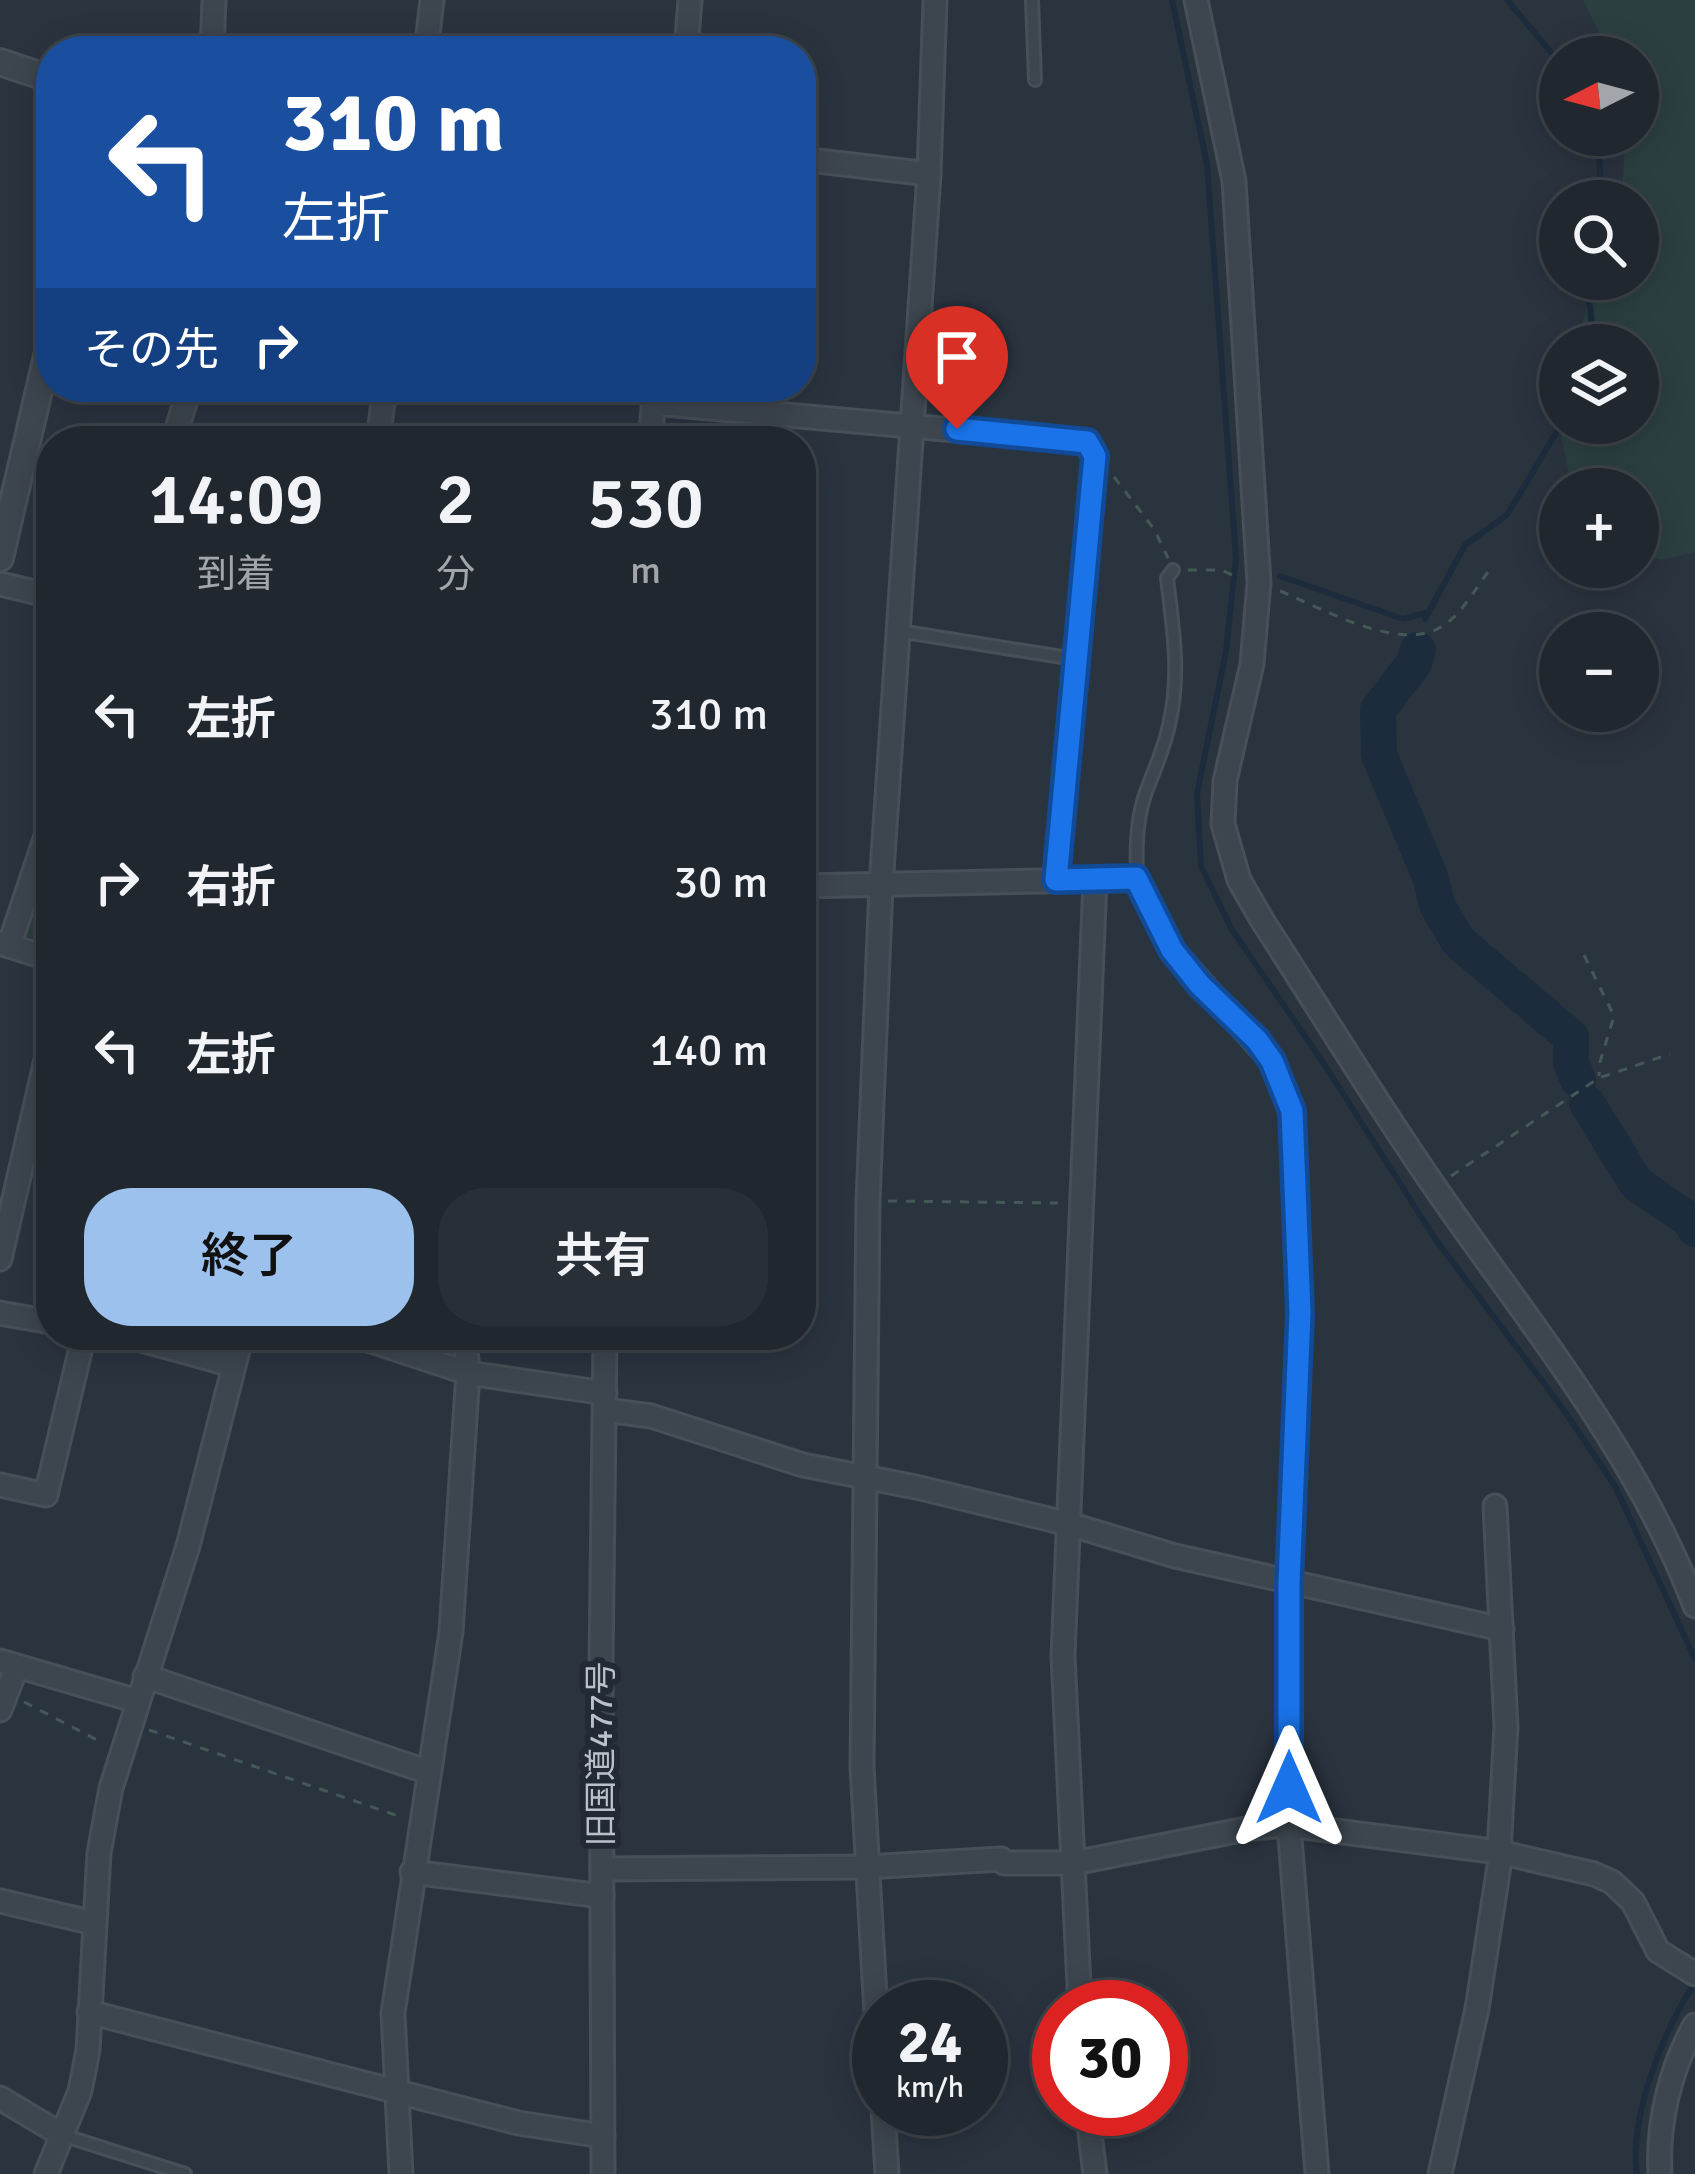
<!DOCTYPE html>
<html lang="ja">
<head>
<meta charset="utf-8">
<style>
  body { margin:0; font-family:Signika,"Noto Sans JP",sans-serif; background:#282f37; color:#f1f3f6; height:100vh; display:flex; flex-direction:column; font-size:45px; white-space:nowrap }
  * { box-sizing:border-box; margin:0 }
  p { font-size:39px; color:#a2a5aa }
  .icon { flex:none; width:66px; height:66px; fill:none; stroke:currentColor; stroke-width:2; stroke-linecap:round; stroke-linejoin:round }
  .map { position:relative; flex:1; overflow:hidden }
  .drawer { position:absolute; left:36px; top:426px; width:780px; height:924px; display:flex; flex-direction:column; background:#20272f; border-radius:48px; box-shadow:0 6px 30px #0003,0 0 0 3px #3d444b }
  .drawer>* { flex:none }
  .top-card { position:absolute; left:36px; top:36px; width:780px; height:366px; border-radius:48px; box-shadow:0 6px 30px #0003,0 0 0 3px #3d444b; background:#1a4fa0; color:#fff; overflow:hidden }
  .needle { width:78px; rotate:264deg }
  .controls { position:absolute; left:1539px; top:36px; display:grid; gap:24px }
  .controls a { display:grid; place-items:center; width:120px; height:120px; border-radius:50%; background:#20272f; box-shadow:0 6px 30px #0003,0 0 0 3px #3d444b; font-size:60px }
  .speed { position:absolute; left:852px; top:1980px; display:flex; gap:24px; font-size:60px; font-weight:700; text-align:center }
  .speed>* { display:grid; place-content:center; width:156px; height:156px; border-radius:50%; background:#20272f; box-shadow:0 6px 30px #0003,0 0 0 3px #3d444b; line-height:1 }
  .speed small { font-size:30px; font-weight:400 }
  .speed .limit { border:18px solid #d22; background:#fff; color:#111 }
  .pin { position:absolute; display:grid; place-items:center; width:102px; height:102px; color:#fff; margin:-123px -51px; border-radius:50% 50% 50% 0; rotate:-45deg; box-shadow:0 0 12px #0007 }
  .pin .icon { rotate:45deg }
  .me { position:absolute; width:132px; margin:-66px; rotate:0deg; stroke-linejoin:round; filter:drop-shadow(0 0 9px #0008) }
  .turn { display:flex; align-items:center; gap:42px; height:252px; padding:0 48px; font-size:54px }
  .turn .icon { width:156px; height:156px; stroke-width:2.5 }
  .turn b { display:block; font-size:84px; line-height:102px }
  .then { display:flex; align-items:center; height:114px; padding:0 48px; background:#0003; gap:24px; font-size:45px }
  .eta { display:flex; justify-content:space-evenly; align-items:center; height:204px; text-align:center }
  .eta b { font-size:72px; font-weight:600; line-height:84px }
  .cta { display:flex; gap:24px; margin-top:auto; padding:24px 48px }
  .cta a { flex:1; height:138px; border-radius:48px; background:#9cc1ec; color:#111; font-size:48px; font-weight:600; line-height:138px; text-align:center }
  .cta a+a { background:#282f37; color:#f1f3f6 }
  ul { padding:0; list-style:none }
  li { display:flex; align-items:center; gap:36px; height:168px; padding:0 48px }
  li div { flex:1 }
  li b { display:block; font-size:45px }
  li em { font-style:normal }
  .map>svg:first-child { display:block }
  .green { fill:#2c3f40 }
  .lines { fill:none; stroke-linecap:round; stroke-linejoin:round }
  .stream { stroke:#1d2c3c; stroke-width:6 }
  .river { stroke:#1d2c3c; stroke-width:36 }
  .service-casing { stroke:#474f58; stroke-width:16 }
  .minor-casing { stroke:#474f58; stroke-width:27 }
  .tertiary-casing { stroke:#474f58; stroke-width:30 }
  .path { stroke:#455858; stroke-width:3; stroke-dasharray:9 9; stroke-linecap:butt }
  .service { stroke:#3d464f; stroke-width:10 }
  .minor { stroke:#3d464f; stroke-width:21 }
  .tertiary { stroke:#3d464f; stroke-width:24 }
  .route-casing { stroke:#114b97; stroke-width:30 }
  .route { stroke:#1a73e8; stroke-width:21 }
  .labels { text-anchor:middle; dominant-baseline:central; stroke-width:12; stroke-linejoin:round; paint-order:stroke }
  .street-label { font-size:33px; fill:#bac1ca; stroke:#222b35 }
</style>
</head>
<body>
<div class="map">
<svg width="1695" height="2174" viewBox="0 0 1695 2174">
  <rect width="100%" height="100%" fill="#2a343f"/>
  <g class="green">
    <path d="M1583 0H1695V552L1661 560 1638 554V489H1572L1560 431V398V423H1638V345H1575L1596 279H1638V201H1622L1625 135H1638V57H1612Z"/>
    <path d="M51 848V943L23 935Z"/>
  </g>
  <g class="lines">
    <g class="stream">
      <path d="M1172 0 1207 164 1236 558 1226 651 1197 794 1201 866 1231 928 1326 1067 1436 1240 1561 1406 1615 1486 1695 1659"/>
      <path d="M1507 0 1560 63"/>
      <path d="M1597 135 1601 183 1598 201"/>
      <path d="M1587 279 1594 345"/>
      <path d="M1280 576 1403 619 1425 613"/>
      <path d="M1425 619 1465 545 1507 515 1562 423"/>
      <path d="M1637 2174C1629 2118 1663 2030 1695 1983"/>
    </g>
    <g class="river">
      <path d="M1418 650 1414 663 1378 710 1379 755 1431 879 1437 905 1458 941 1571 1037V1063L1578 1080"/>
      <path d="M1587 1103 1636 1183 1691 1221 1695 1229"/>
    </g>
    <g class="service-casing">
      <g id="service">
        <path d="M1032 0 1035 80"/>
        <path d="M899 631 1074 659"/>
        <path d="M1137 878C1136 850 1136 822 1145 795 1153 772 1164 750 1169 725 1181 674 1173 629 1167 578L1173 570"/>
        <path d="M62 2135 185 2174"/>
      </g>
    </g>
    <g class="minor-casing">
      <g id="minor">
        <path d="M1196 0 1234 181 1259 583 1252 664 1225 781 1223 824 1239 880 1262 920C1323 1014 1381 1111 1446 1203 1537 1333 1638 1456 1695 1606"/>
        <path d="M212 51 214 0"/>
        <path d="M426 51 432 0"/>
        <path d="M686 51 690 0"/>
        <path d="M801 159 929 174"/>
        <path d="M653 403 1087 442 1095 456 1056 880"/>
        <path d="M173 441 190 387"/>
        <path d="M378 441 385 387"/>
        <path d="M650 441 655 387"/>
        <path d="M0 584 51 596"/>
        <path d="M1095 880 1137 878 1172 950 1272 1061 1292 1111 1300 1313 1289 1583V1825L1317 2174"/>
        <path d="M801 886 1095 880 1063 1656 1080 2007"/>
        <path d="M0 943 51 959"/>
        <path d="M9 946 51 821"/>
        <path d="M0 1259 51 1038"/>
        <path d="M0 1313 51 1322"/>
        <path d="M123 1335 232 1365"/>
        <path d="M353 1335 468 1373 605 1393"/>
        <path d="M605 1410 651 1416 803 1465 916 1487 1069 1524 1175 1556 1502 1629"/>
        <path d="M0 1485 46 1495 84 1335"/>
        <path d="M1495 1506 1506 1727 1499 1852"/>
        <path d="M0 1661 137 1701"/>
        <path d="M145 1676 428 1772"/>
        <path d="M0 1710 17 1666"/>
        <path d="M602 1869 866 1867 1001 1859 1004 1863H1074L1251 1828 1289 1825 1499 1852 1594 1874 1612 1882 1633 1902 1658 1951 1695 1974"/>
        <path d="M412 1872 602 1896"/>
        <path d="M0 1901 94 1923"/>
        <path d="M89 2012 518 2123 603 2136"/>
        <path d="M879 2067 862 1767 868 1201 881 886 929 174 935 0"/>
        <path d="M0 2098 62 2135"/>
        <path d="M883 2109 887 2174"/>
        <path d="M1087 2109 1095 2174"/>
        <path d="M46 2174 80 2091 88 2050 99 1853 111 1788 188 1546 242 1335"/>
        <path d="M401 2174 393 2013 451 1632 468 1373 465 1335"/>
        <path d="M603 2174 601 1667 605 1335"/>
        <path d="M1440 2174 1477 2009 1501 1853"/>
        <path d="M1660 2174C1657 2124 1670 2069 1695 2025"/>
      </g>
    </g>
    <g class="tertiary-casing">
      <g id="tertiary">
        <path d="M0 62 51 79"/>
        <path d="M0 558 51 339"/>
      </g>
    </g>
    <g class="path">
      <path d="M1114 477 1154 529 1168 558"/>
      <path d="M1188 570H1221L1237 577"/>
      <path d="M1280 591C1322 608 1405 657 1447 623 1464 610 1476 588 1488 572"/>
      <path d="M1584 955 1614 1016 1600 1062 1599 1076"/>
      <path d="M1451 1176 1599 1078 1670 1054"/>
      <path d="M888 1201 1058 1203"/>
      <path d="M24 1702 101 1742"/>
      <path d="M149 1730 401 1817"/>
    </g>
    <use href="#service" class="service"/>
    <use href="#minor" class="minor"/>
    <use href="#tertiary" class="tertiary"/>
  </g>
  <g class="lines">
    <g class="route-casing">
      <path id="route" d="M957 429 1087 442 1095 456 1056 880 1136 878 1172 950 1200 985 1257 1040 1272 1061 1292 1111 1300 1313 1289 1583V1788"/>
    </g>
    <use href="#route" class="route"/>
  </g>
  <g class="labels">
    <g class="street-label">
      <text transform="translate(601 1754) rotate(-90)">旧国道477号</text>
    </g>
  </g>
</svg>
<div class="controls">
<a><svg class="needle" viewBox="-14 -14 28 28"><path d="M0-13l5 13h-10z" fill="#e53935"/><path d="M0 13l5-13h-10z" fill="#a2a5aa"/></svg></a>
<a><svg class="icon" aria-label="search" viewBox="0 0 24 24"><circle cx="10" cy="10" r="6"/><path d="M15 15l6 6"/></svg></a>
<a><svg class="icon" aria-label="layers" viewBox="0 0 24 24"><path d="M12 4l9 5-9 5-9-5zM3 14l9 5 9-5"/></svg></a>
<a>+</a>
<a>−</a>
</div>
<div class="speed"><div>24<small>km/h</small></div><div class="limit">30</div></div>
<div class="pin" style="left:957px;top:429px;background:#d93025"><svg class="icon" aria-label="arrive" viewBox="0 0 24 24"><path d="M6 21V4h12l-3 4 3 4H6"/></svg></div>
<svg class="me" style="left:1289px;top:1788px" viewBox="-20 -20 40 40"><path d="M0-17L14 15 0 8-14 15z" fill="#1a73e8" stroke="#fff" stroke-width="4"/></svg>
<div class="top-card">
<div class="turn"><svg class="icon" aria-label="left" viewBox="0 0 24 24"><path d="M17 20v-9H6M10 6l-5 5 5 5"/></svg><div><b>310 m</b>左折</div></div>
<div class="then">その先<svg class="icon" aria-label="right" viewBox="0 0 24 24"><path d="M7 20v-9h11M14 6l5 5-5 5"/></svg></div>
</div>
<section class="drawer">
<div class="eta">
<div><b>14:09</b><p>到着</p></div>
<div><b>2</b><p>分</p></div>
<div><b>530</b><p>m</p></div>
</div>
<ul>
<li><svg class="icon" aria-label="left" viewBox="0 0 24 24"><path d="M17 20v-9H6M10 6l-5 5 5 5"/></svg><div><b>左折</b></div><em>310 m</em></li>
<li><svg class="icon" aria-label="right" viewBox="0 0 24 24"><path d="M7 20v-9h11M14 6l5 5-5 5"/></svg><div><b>右折</b></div><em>30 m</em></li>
<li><svg class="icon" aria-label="left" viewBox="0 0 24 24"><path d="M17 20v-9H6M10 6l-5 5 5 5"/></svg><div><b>左折</b></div><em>140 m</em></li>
</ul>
<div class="cta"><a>終了</a><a>共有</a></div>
</section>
</div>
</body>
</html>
